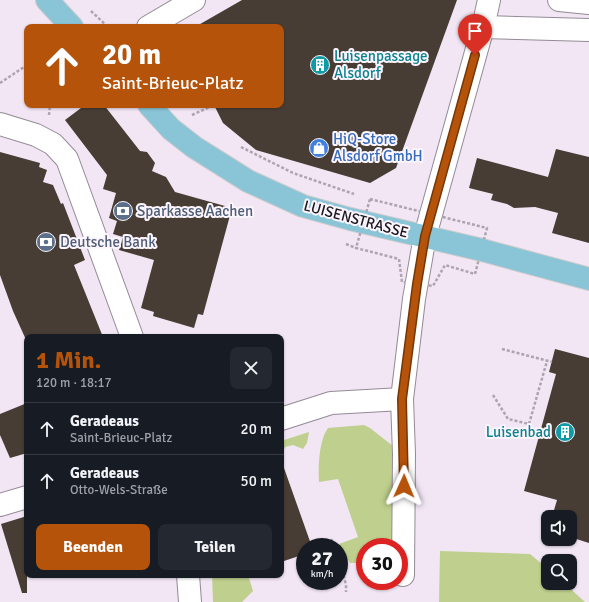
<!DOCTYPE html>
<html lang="de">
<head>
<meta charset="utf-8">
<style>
  body { margin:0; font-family:Signika,sans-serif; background:#242831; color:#f1f3f6; height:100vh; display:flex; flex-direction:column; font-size:15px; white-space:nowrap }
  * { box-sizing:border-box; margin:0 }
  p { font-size:13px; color:#9ea1a6 }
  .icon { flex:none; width:22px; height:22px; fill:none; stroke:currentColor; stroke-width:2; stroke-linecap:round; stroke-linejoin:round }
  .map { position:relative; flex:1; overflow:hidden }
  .details { position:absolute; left:24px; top:334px; width:260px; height:244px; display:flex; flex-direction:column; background:#171b24; border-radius:8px; box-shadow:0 1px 3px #0004 }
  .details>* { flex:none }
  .top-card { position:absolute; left:24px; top:24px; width:260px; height:84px; border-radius:8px; box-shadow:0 1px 3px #0004; background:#b45309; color:#fff; overflow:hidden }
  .tools { position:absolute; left:541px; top:510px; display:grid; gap:8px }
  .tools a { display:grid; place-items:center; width:36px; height:36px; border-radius:8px; background:#171b24; box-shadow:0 1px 3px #0004; font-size:20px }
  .speed { position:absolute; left:296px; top:538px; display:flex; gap:8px; font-size:20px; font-weight:700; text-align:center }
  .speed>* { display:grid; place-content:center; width:52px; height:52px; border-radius:50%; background:#171b24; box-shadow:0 1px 3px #0004; line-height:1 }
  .speed small { font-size:10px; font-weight:400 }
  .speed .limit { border:6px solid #d22; background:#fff; color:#111 }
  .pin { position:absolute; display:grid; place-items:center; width:34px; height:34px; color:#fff; margin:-41px -17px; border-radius:50% 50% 50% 0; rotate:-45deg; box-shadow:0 0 4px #0007 }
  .pin .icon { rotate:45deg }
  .me { position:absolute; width:44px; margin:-22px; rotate:1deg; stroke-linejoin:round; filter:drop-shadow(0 0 3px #0008) }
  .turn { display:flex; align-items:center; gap:14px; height:84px; padding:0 12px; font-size:18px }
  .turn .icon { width:52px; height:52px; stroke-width:2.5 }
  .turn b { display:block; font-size:28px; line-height:34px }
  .round { display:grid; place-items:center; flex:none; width:42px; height:42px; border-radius:8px; background:#242831 }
  .head { display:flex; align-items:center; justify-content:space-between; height:68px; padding:0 12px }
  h1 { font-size:24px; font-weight:700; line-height:30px; color:#b45309 }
  .action { display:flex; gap:8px; margin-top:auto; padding:8px 12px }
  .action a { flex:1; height:46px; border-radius:8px; background:#b45309; color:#fff; font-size:16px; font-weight:700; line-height:46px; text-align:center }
  .action a+a { background:#242831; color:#f1f3f6 }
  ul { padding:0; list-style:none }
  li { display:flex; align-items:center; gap:12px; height:52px; padding:0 12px; border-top:1px solid #363941 }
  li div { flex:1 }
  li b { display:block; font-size:15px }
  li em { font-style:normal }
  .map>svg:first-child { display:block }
  .green { fill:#bfcf8d }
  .building { fill:#483d34 }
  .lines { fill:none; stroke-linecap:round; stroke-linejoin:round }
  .minor-casing { stroke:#948a96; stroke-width:24 }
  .major-casing { stroke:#cdcccd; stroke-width:24 }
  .path { stroke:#aea4af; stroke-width:2.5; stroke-dasharray:3 2; stroke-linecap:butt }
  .minor { stroke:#fff; stroke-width:22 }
  .major { stroke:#89c4d7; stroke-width:22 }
  .route-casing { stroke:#753606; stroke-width:10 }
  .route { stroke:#b45309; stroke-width:7 }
  .labels { text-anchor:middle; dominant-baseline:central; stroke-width:4; stroke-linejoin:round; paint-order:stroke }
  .culture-label { font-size:15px; fill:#0d838f; stroke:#fcf5fd; text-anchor:start }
  .shop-label { font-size:15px; fill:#366cbe; stroke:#fcf5fd; text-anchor:start }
  .service-label { font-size:15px; fill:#4e5e75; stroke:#fcf5fd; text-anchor:start }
  .street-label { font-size:15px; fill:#1a161b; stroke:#fcf5fd }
</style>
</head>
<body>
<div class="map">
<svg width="589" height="602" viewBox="0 0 589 602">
  <rect width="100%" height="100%" fill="#f2e6f4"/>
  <g class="green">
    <path d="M364 425 370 428 398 450 396 547H365V563H350L339 544 358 537 338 479 319 482C318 467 319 440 328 428Z"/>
    <path d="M309 432 307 443 303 449 293 445 285 447 281 456V441Z"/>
    <path d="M440 551 530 554 548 569V583H564L585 602H439Z"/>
    <path d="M212 575H248L253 591 242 602H213Z"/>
  </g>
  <g class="building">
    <path d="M242 0H457L396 168 370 183 256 150 223 123 214 105H281V27H195Z"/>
    <path d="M85 105H104L140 151 147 152 155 163 152 171 166 177 175 192 232 208 203 315 198 314 194 328 153 316 154 312 141 308 154 260 119 250 123 237 113 234 117 221 109 218 116 193 103 189 107 175 65 120Z"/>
    <path d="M556 149 589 157V243L552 233 558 213 535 207 514 208 507 204 491 200 493 194 469 188 477 158 548 177Z"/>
    <path d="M0 152 40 163 39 167 47 170 43 182 53 185 61 204 63 203 85 260 74 265 103 337H27V342L13 311 0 275Z"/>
    <path d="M555 349 589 358V543L570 537V517H552L557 500 524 491 556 374 549 372Z"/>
    <path d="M27 403V453L10 458 0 435V414Z"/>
    <path d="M284 468 312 547H305V554L281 562V469Z"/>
    <path d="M27 516V593H22L1 524Z"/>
  </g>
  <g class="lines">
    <g class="minor-casing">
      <g id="minor">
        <path d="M559 0 589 3"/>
        <path d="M148 27 194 0"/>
        <path d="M483 27 589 30"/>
        <path d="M0 124 36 135 53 144 67 159 132 337"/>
        <path d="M281 419 331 403 402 399"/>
        <path d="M0 505 27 497"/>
        <path d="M188 575 190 602"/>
        <path d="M403 575 404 454 402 399 414 299 425 236 483 27 489 0"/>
      </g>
    </g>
    <g class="major-casing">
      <g id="major">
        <path d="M47 0 72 27"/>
        <path d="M149 105 171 129 194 147 248 181 303 206 350 219 482 250 589 279"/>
      </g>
    </g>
    <g class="path">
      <path d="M91 11 108 27"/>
      <path d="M0 83 27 65"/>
      <path d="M49 115 50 105"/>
      <path d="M192 115 214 105"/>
      <path d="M241 147 293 173 354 194"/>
      <path d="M370 199 487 228 475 274 445 265 433 286 402 282 399 259 356 248Z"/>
      <path d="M346 244 356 248"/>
      <path d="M502 349 552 362"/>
      <path d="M493 395 508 419 529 424 547 361"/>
      <path d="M331 539 335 547"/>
      <path d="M339 556 346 585V592"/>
    </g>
    <use href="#minor" class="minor"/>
    <use href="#major" class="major"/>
  </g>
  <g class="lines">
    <g class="route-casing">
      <path id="route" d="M404 486 402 399 417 284 425 236 475 55"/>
    </g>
    <use href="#route" class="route"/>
  </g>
  <defs>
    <g id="building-disc" transform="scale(1)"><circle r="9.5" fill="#0f9aa8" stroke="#fcf5fd"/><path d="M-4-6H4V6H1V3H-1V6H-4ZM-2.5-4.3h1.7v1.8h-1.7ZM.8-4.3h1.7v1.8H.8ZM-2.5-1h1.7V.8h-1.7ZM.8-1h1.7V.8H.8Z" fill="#fff"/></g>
    <g id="shop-disc" transform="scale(1)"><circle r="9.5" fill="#3f7fe0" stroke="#fcf5fd"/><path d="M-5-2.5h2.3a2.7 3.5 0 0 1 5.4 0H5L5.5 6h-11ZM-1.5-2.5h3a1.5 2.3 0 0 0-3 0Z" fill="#fff"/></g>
    <g id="bank-disc" transform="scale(1)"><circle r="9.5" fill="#5c6f8a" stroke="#fcf5fd"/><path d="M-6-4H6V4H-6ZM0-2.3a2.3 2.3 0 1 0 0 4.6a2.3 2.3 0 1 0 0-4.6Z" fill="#fff"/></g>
  </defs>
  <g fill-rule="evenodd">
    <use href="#building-disc" x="320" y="65"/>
    <use href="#shop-disc" x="319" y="148"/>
    <use href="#bank-disc" x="123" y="211"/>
    <use href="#bank-disc" x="46" y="242"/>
    <use href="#building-disc" x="565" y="432"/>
  </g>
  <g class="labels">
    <g class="culture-label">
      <text x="334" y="56">Luisenpassage<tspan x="334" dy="17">Alsdorf</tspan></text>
      <text x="551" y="432" text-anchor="end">Luisenbad</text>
    </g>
    <g class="shop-label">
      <text x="333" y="139">HiQ-Store<tspan x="333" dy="17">Alsdorf GmbH</tspan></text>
    </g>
    <g class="service-label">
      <text x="137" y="211">Sparkasse Aachen</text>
      <text x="60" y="242">Deutsche Bank</text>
    </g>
    <g class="street-label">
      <text transform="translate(356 219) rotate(15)">LUISENSTRASSE</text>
    </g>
  </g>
</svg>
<div class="tools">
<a><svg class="icon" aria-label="sound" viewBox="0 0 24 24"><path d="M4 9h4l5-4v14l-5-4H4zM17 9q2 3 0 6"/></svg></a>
<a><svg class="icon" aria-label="search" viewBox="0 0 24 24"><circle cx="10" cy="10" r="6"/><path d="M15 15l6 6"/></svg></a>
</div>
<div class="speed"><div>27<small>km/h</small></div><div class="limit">30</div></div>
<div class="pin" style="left:475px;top:55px;background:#d93025"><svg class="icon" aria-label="arrive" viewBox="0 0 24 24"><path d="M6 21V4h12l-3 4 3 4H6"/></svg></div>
<svg class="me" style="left:404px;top:486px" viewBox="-20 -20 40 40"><path d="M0-17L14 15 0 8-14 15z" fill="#b45309" stroke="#fff" stroke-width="4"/></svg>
<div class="top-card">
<div class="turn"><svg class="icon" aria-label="ahead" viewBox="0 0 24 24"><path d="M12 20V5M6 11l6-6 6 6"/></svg><div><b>20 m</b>Saint-Brieuc-Platz</div></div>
</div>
<section class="details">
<div class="head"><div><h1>1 Min.</h1><p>120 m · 18:17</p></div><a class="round"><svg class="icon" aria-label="close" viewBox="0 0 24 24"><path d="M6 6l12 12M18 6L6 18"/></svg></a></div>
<ul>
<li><svg class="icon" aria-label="ahead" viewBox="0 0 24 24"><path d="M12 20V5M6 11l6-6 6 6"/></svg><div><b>Geradeaus</b><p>Saint-Brieuc-Platz</p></div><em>20 m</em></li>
<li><svg class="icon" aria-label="ahead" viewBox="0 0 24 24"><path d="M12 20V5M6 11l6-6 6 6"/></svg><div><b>Geradeaus</b><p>Otto-Wels-Straße</p></div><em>50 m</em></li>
</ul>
<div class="action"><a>Beenden</a><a>Teilen</a></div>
</section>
</div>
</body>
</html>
